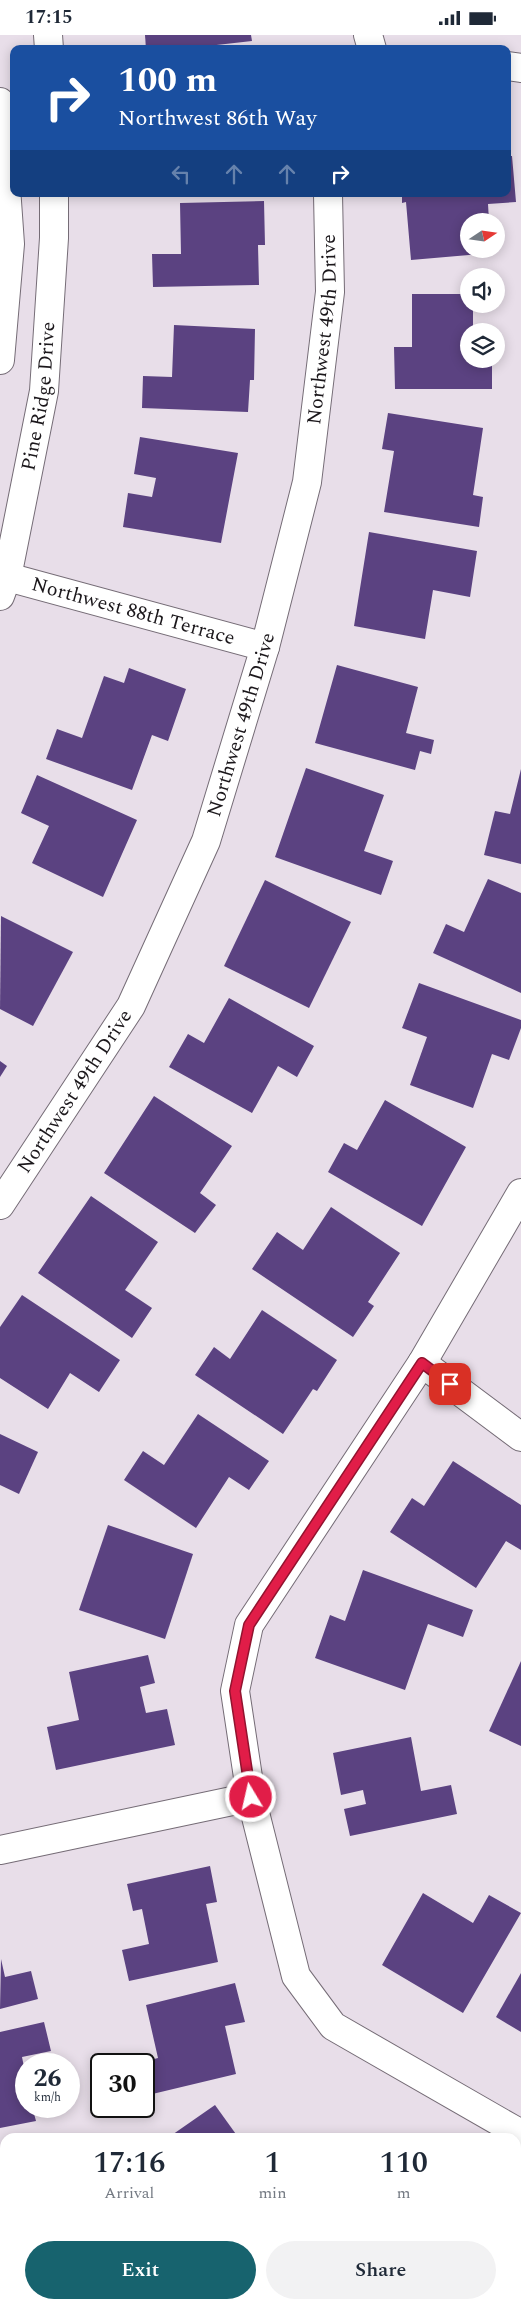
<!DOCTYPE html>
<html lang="en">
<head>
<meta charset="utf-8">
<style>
  body { margin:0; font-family:Spectral,serif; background:#f2f2f3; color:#1f2937; height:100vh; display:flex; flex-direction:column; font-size:19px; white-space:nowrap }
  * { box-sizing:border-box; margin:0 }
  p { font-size:16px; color:#747a83 }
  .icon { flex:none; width:28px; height:28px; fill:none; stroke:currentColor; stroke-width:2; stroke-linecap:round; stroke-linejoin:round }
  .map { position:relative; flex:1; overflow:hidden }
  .drawer { position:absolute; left:0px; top:2098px; width:521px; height:176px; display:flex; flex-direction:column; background:#fff; border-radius:15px 15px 0 0; box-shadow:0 2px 12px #0003 }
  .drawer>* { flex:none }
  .top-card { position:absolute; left:10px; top:10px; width:501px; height:152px; border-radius:10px; box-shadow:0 2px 12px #0003; background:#1a4fa0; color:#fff; overflow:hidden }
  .needle { width:32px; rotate:77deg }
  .controls { position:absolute; left:460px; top:178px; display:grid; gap:10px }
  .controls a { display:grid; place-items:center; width:45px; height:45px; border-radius:50%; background:#fff; box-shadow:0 2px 12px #0003; font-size:25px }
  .speed { position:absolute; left:15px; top:2018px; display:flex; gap:10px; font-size:25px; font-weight:700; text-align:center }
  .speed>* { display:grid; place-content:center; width:65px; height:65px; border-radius:50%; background:#fff; box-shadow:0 2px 12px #0003; line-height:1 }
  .speed small { font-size:12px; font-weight:400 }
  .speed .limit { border:2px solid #111; border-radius:8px; background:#fff; color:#111 }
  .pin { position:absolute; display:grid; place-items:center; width:42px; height:42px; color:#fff; margin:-21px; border-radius:10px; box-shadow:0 2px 8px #0006 }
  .me { position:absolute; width:55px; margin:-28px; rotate:351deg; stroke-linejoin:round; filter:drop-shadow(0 0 4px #0008) }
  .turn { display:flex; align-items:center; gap:18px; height:105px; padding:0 25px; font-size:22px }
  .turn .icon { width:65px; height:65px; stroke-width:2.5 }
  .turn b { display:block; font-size:35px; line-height:42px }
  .lanes { display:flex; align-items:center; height:48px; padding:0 25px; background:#0003; justify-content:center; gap:25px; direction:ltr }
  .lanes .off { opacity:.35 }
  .eta { display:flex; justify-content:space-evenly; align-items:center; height:85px; text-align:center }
  .eta b { font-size:30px; font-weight:600; line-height:35px }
  .primary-button { display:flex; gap:10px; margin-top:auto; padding:10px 25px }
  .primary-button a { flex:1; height:58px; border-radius:30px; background:#17636e; color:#fff; font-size:20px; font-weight:600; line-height:58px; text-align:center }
  .primary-button a+a { background:#f2f2f3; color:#1f2937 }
  .status { display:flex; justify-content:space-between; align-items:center; height:35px; padding:0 25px; background:#fff; direction:ltr }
  .status svg { height:14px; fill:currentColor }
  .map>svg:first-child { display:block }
  .building { fill:#5b4281 }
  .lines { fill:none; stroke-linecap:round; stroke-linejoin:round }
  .street-casing { stroke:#756c76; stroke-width:30 }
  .secondary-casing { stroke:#756c76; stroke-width:30 }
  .street { stroke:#fff; stroke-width:28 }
  .secondary { stroke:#fff; stroke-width:28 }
  .route-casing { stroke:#92132f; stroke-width:12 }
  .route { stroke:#e11d48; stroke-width:9 }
  .labels { text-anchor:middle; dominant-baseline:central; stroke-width:5; stroke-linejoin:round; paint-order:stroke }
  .street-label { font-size:20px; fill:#1b171b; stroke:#fff }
</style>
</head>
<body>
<div class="status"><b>17:15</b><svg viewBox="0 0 49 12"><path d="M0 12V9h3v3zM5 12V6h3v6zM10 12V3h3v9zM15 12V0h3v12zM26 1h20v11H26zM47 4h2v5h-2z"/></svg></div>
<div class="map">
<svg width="521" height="2273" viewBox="0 0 521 2273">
  <rect width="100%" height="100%" fill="#e8dee9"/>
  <g class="building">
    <path d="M145 0H251L252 6 181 14H146Z"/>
    <path d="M508 121H512L516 167 488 169 489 186H469V214H491L492 218 411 225 406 167 402 168V159H508Z"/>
    <path d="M264 166 265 210H258L259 250 153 252 152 219H181L180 168Z"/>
    <path d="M412 259H469V269H473V296H469V324H492V354H395L394 312H412Z"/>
    <path d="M174 290 255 294 254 345H250L248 377 142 373 143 341 172 342Z"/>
    <path d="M388 378 483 393 473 460 483 462 479 492 384 477 394 416 382 414Z"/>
    <path d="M140 402 238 418 221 508 123 492 128 458 152 462 156 443 134 439Z"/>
    <path d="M369 497 477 516 470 562 433 555 425 604 354 591Z"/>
    <path d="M337 630 418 652 406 698 434 705 431 719 420 716 415 735 315 708Z"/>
    <path d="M129 633 186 654 168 706 152 700 132 755 46 724 57 694 82 703 104 641 124 648Z"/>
    <path d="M306 733 384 760 364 816 393 826 381 860 275 822Z"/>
    <path d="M521 734V829L484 820 495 776 510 779Z"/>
    <path d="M37 740 137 785 103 862 32 828 49 791 21 778Z"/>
    <path d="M488 844 521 858V958L433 918 446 889 464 897Z"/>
    <path d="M265 845 351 887 309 973 224 931Z"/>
    <path d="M1 881 73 917 33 991 0 974Z"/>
    <path d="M419 948 521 985V993L509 1025 492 1019 473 1073 410 1050 427 1002 402 993Z"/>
    <path d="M229 963 314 1011 297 1042 278 1031 252 1078 169 1032 188 999 204 1008Z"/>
    <path d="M0 1026 7 1031 0 1042Z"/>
    <path d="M154 1061 232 1111 200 1158 216 1170 195 1198 104 1138Z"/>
    <path d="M385 1065 466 1112 422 1191 328 1137 344 1108 357 1115Z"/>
    <path d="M91 1161 158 1207 125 1255 152 1273 132 1303 38 1238Z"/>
    <path d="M331 1172 400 1218 368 1267 374 1271 353 1302 252 1234 277 1197 303 1215Z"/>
    <path d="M22 1260 120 1325 99 1357 70 1338 48 1374 0 1343V1292Z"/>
    <path d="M262 1275 337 1325 317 1356 313 1354 283 1399 195 1340 214 1312 230 1324Z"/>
    <path d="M198 1379 269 1426 249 1455 229 1442 196 1493 124 1445 143 1416 164 1430Z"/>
    <path d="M0 1399 38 1417 19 1459 0 1450Z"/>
    <path d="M453 1426 521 1470V1515L506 1506 476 1553 390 1497 412 1463 424 1471Z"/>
    <path d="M108 1490 193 1519 165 1604 79 1575Z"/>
    <path d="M363 1535 473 1575 463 1602 428 1589 405 1655 315 1623 330 1580 345 1586Z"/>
    <path d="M148 1620 155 1648 140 1652 146 1678 167 1674 175 1710 56 1735 47 1692 79 1685 69 1637Z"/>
    <path d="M521 1626V1711L489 1696Z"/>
    <path d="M411 1702 421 1756 451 1750 457 1779 350 1801 344 1774 366 1769 363 1755 341 1760 333 1718Z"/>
    <path d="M210 1831 217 1867 206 1869 218 1927 129 1946 122 1915 149 1909 142 1874 133 1876 127 1849Z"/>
    <path d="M423 1858 473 1888 489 1860 521 1878 463 1978 382 1930Z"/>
    <path d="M1 1924 5 1942 31 1936 38 1964 0 1974Z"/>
    <path d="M521 1938V1997L496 1982Z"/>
    <path d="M235 1948 245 1987 225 1991 236 2039 144 2061V2029L139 2028 158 2023 146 1970Z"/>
    <path d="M44 1987 51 2016 22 2022 26 2042V2071H32L36 2086 0 2093V1997Z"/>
    <path d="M215 2070 238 2102H169Z"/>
    <path d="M5 2120V2206L0 2207V2121Z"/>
    <path d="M5 2234V2269H79L80 2273H0V2236Z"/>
    <path d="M102 2269 103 2273H83L98 2269Z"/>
    <path d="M281 2269H316L313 2273H278Z"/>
    <rect x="435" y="2269" width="36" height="4"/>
  </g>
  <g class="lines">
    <g class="street-casing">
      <g id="street">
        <path d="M368 0 372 14"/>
        <path d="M508 31 521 33"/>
        <path id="s1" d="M0 540 265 612"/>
        <path d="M521 1158 422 1328 249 1590 235 1656 251 1762 296 1941 333 1991 521 2099"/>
        <path id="s2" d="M0 1170 131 971 206 806 265 612 307 447 330 257 328 159"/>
        <path d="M422 1328 521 1402"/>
        <path d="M0 1815 251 1762"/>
      </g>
    </g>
    <g class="secondary-casing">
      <g id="secondary">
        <path d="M48 0 49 14"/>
        <path d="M0 67 10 209 0 325"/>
        <path id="s3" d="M0 561 7 542 44 356 54 203V159"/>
      </g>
    </g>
    <use href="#street" class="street"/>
    <use href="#secondary" class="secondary"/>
  </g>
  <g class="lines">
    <g class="route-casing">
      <path id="route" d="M251 1762 235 1656 249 1590 422 1328 450 1349"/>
    </g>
    <use href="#route" class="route"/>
  </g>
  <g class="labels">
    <g class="street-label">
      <text stroke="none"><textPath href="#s2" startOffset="946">Northwest 49th Drive</textPath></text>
      <text stroke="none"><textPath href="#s3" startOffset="204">Pine Ridge Drive</textPath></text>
      <text stroke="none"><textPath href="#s1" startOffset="138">Northwest 88th Terrace</textPath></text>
      <text stroke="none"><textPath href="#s2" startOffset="541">Northwest 49th Drive</textPath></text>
      <text stroke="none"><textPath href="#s2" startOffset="136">Northwest 49th Drive</textPath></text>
    </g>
  </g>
</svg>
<div class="controls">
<a><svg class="needle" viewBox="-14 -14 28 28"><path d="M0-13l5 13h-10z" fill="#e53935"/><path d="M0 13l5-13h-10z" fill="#747a83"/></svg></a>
<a><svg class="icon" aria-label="sound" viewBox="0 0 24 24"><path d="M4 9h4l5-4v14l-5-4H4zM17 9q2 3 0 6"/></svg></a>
<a><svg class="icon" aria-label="layers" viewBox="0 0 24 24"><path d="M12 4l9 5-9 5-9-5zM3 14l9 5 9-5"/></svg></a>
</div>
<div class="speed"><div>26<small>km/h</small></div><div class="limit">30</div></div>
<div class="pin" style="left:450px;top:1349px;background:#d93025"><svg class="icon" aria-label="arrive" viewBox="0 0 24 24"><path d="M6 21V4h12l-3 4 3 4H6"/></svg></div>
<svg class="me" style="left:251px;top:1762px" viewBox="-20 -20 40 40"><circle r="17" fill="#e11d48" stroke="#fff" stroke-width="3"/><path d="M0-11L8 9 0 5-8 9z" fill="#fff"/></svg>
<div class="top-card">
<div class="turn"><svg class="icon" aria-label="right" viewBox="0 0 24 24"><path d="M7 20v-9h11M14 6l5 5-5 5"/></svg><div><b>100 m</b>Northwest 86th Way</div></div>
<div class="lanes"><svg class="icon off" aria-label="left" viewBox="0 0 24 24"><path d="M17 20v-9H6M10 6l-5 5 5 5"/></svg><svg class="icon off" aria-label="ahead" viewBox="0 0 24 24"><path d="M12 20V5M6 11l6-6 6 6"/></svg><svg class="icon off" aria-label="ahead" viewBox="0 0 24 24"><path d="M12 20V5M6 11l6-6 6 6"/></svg><svg class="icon" aria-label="right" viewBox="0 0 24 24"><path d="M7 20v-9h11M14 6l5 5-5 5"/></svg></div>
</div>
<section class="drawer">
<div class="eta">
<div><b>17:16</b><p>Arrival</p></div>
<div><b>1</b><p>min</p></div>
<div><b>110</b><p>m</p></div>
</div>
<div class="primary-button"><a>Exit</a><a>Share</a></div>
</section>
</div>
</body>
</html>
